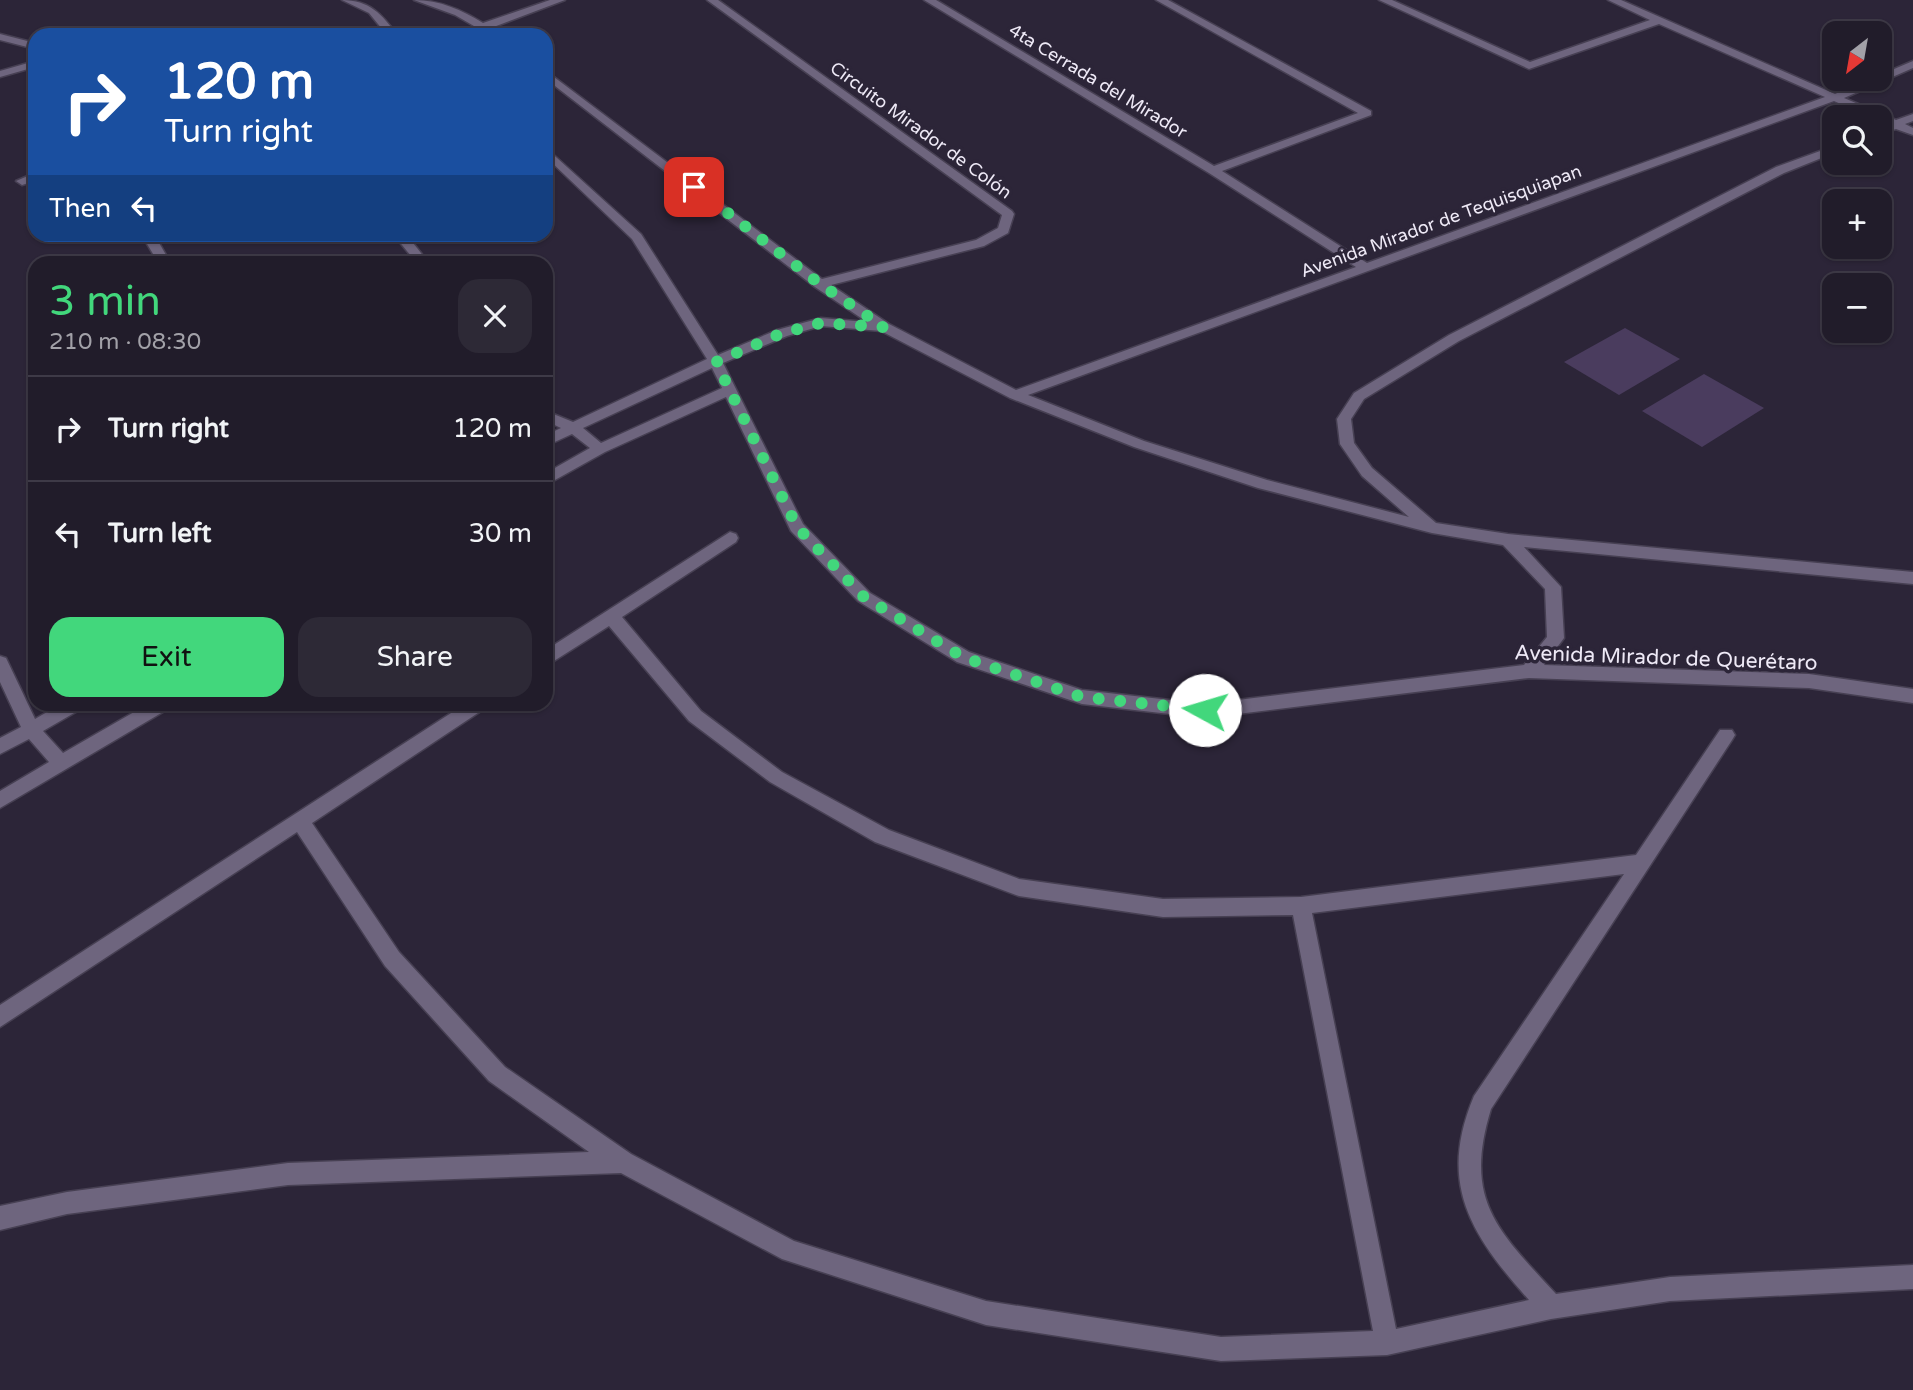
<!DOCTYPE html>
<html lang="en">
<head>
<meta charset="utf-8">
<style>
  body { margin:0; font-family:"Varela Round",sans-serif; background:#2d2936; color:#f1f3f6; height:100vh; display:flex; flex-direction:column; font-size:26px; white-space:nowrap }
  * { box-sizing:border-box; margin:0 }
  p { font-size:23px; color:#a2a1a8 }
  .icon { flex:none; width:38px; height:38px; fill:none; stroke:currentColor; stroke-width:2; stroke-linecap:round; stroke-linejoin:round }
  .map { position:relative; flex:1; overflow:hidden }
  .sheet { position:absolute; left:28px; top:256px; width:525px; height:455px; display:flex; flex-direction:column; background:#211c2a; border-radius:21px; box-shadow:0 2px 5px #0004,0 0 0 2px #3e3a47 }
  .sheet>* { flex:none }
  .top-card { position:absolute; left:28px; top:28px; width:525px; height:214px; border-radius:21px; box-shadow:0 2px 5px #0004,0 0 0 2px #3e3a47; background:#1a4fa0; color:#fff; overflow:hidden }
  .needle { width:46px; rotate:211deg }
  .buttons { position:absolute; left:1822px; top:21px; display:grid; gap:14px }
  .buttons a { display:grid; place-items:center; width:70px; height:70px; border-radius:14px; background:#211c2a; box-shadow:0 2px 5px #0004,0 0 0 2px #3e3a47; font-size:35px }
  .pin { position:absolute; display:grid; place-items:center; width:60px; height:60px; color:#fff; margin:-30px; border-radius:14px; box-shadow:0 4px 10px #0006 }
  .me { position:absolute; width:77px; margin:-38px; rotate:276deg; stroke-linejoin:round; filter:drop-shadow(0 0 5px #0008) }
  .turn { display:flex; align-items:center; gap:24px; height:147px; padding:0 21px; font-size:32px }
  .turn .icon { width:91px; height:91px; stroke-width:2.5 }
  .turn b { display:block; font-size:49px; line-height:60px }
  .then { display:flex; align-items:center; height:66px; padding:0 21px; background:#0003; gap:14px; font-size:26px }
  .round { display:grid; place-items:center; flex:none; width:74px; height:74px; border-radius:21px; background:#2d2936 }
  .head { display:flex; align-items:center; justify-content:space-between; height:119px; padding:0 21px }
  h1 { font-size:42px; font-weight:600; line-height:52px; color:#42d77c }
  .primary-button { display:flex; gap:14px; margin-top:auto; padding:14px 21px }
  .primary-button a { flex:1; height:80px; border-radius:21px; background:#42d77c; color:#111; font-size:28px; font-weight:600; line-height:80px; text-align:center }
  .primary-button a+a { background:#2d2936; color:#f1f3f6 }
  ul { padding:0; list-style:none }
  li { display:flex; align-items:center; gap:21px; height:105px; padding:0 21px; border-top:2px solid #3e3a47 }
  li div { flex:1 }
  li b { display:block; font-size:26px }
  li em { font-style:normal }
  .map>svg:first-child { display:block }
  .green { fill:#4a3c5e }
  .lines { fill:none; stroke-linecap:round; stroke-linejoin:round }
  .minor-casing { stroke:#474053; stroke-width:3 }
  .minor { fill:#6e657e; fill-rule:evenodd }
  .route { stroke:#42d77c; stroke-width:12; stroke-dasharray:0 21.6 }
  .labels { text-anchor:middle; dominant-baseline:central; stroke-width:7; stroke-linejoin:round; paint-order:stroke }
  .far-street-label { font-size:18px; fill:#eee9f6; stroke:#2c2538 }
  .street-label { font-size:21px; fill:#eee9f6; stroke:#2c2538 }
</style>
</head>
<body>
<div class="map">
<svg width="1913" height="1390" viewBox="0 0 1913 1390">
  <rect width="100%" height="100%" fill="#2c2538"/>
  <g class="green">
    <path d="M1625 328 1680 359 1619 395 1564 362Z"/>
    <path d="M1704 374 1764 408 1702 447 1642 411Z"/>
  </g>
  <g class="lines">
    <g class="minor-casing">
      <g id="minor">
        <path d="M342 0C369 0 382 14 397 35H387L369 13Z"/>
        <path d="M414 0C440 0 462 10 483 23L550 0H565L491 28 494 31 493 33 481 31 469 35H454L474 26 455 15Z"/>
        <path d="M707 0H718L1012 211 1014 214 1008 233 984 246 831 285 889 324 1016 390 1356 267 1209 173 924 0H936L1214 166 1358 113 1156 0H1168L1371 111V115L1222 171 1367 263 1825 97 1659 24 1529 69 1379 0H1392L1530 62 1650 20 1608 0H1621L1835 94 1870 79H1880V75L1913 61V68L1844 98 1896 120 1913 114V121L1905 124 1913 128V135L1896 129 1880 134V127L1886 124 1880 121V117H1870L1834 101 1028 395 1144 441 1267 480 1409 517 1362 476 1340 444 1337 419 1354 393 1449 335 1776 167 1834 146V153L1784 173 1459 341 1364 399 1351 419 1354 443 1372 468 1436 523 1508 534 1913 572V584L1524 547 1561 587 1564 638 1544 665 1809 674 1913 689V703L1809 688 1529 678 1205 718 1082 704 957 662 858 601 791 531 726 397 605 452 546 485V473L590 448 572 434 546 446V435L561 428 546 421V411L573 422 707 359 632 239 546 157V148L641 234 718 355 777 330 821 318 867 322 815 287 546 79V71L822 279 976 240 998 228 1002 215ZM821 326 881 331 1010 398 1134 447 1258 488 1432 533 1503 545 1545 589 1547 637 1524 665 1205 704 1082 690 969 652 870 593 803 524 723 363 787 336ZM712 368 722 388 601 443 583 428Z"/>
        <path d="M0 34 35 43V49L0 40Z"/>
        <path d="M35 61V67L0 77V71Z"/>
        <path d="M35 173V181L22 185 16 181Z"/>
        <path d="M141 234H154L170 262H158Z"/>
        <path d="M393 234H406L428 262H416Z"/>
        <path d="M730 532 736 534 738 538 736 542 622 617 701 711 782 772 889 830 1019 879 1163 899 1301 897 1636 855 1720 730H1732L1735 735 1732 740 1491 1109C1463 1200 1497 1230 1556 1294L1670 1277 1913 1265V1289L1670 1301 1551 1319 1387 1355 1221 1361 986 1325 782 1259 621 1173 288 1185 67 1214 0 1230V1206L67 1192 288 1163 589 1152 489 1081 385 966 297 832 0 1027V1005L465 704H487L484 709 312 823 399 952 505 1067 631 1154 794 1241 986 1301 1221 1337 1373 1331 1293 915 1163 917 1019 896 875 842 770 782 689 721 609 626 546 666V650ZM1624 874 1474 1096C1437 1184 1471 1235 1529 1300L1396 1329 1312 913Z"/>
        <path d="M0 656 6 658 35 719 61 704H84L81 709 43 731 63 753 148 704H171L168 709 0 808V791L49 762 29 739 0 754V738L21 727 0 682Z"/>
      </g>
    </g>
    <use href="#minor" class="minor"/>
  </g>
  <g class="lines">
    <path class="route" d="M694 187 820 284 884 327 821 323 782 333 716 362 797 527 864 597 963 657 986 665 1082 697 1205 710"/>
  </g>
  <g class="labels">
    <g class="far-street-label">
      <text transform="translate(1098 81) rotate(31)">4ta Cerrada del Mirador</text>
      <text transform="translate(921 130) rotate(36)">Circuito Mirador de Colón</text>
      <text transform="translate(1441 221) rotate(-20)">Avenida Mirador de Tequisquiapan</text>
    </g>
    <g class="street-label">
      <text transform="translate(1666 658) rotate(2)">Avenida Mirador de Querétaro</text>
    </g>
  </g>
</svg>
<div class="buttons">
<a><svg class="needle" viewBox="-14 -14 28 28"><path d="M0-13l5 13h-10z" fill="#e53935"/><path d="M0 13l5-13h-10z" fill="#a2a1a8"/></svg></a>
<a><svg class="icon" aria-label="search" viewBox="0 0 24 24"><circle cx="10" cy="10" r="6"/><path d="M15 15l6 6"/></svg></a>
<a>+</a>
<a>−</a>
</div>
<div class="pin" style="left:694px;top:187px;background:#d93025"><svg class="icon" aria-label="arrive" viewBox="0 0 24 24"><path d="M6 21V4h12l-3 4 3 4H6"/></svg></div>
<svg class="me" style="left:1205px;top:710px" viewBox="-20 -20 40 40"><circle r="19" fill="#fff"/><path d="M0-13L10 11 0 6-10 11z" fill="#42d77c"/></svg>
<div class="top-card">
<div class="turn"><svg class="icon" aria-label="right" viewBox="0 0 24 24"><path d="M7 20v-9h11M14 6l5 5-5 5"/></svg><div><b>120 m</b>Turn right</div></div>
<div class="then">Then<svg class="icon" aria-label="left" viewBox="0 0 24 24"><path d="M17 20v-9H6M10 6l-5 5 5 5"/></svg></div>
</div>
<section class="sheet">
<div class="head"><div><h1>3 min</h1><p>210 m · 08:30</p></div><a class="round"><svg class="icon" aria-label="close" viewBox="0 0 24 24"><path d="M6 6l12 12M18 6L6 18"/></svg></a></div>
<ul>
<li><svg class="icon" aria-label="right" viewBox="0 0 24 24"><path d="M7 20v-9h11M14 6l5 5-5 5"/></svg><div><b>Turn right</b></div><em>120 m</em></li>
<li><svg class="icon" aria-label="left" viewBox="0 0 24 24"><path d="M17 20v-9H6M10 6l-5 5 5 5"/></svg><div><b>Turn left</b></div><em>30 m</em></li>
</ul>
<div class="primary-button"><a>Exit</a><a>Share</a></div>
</section>
</div>
</body>
</html>
